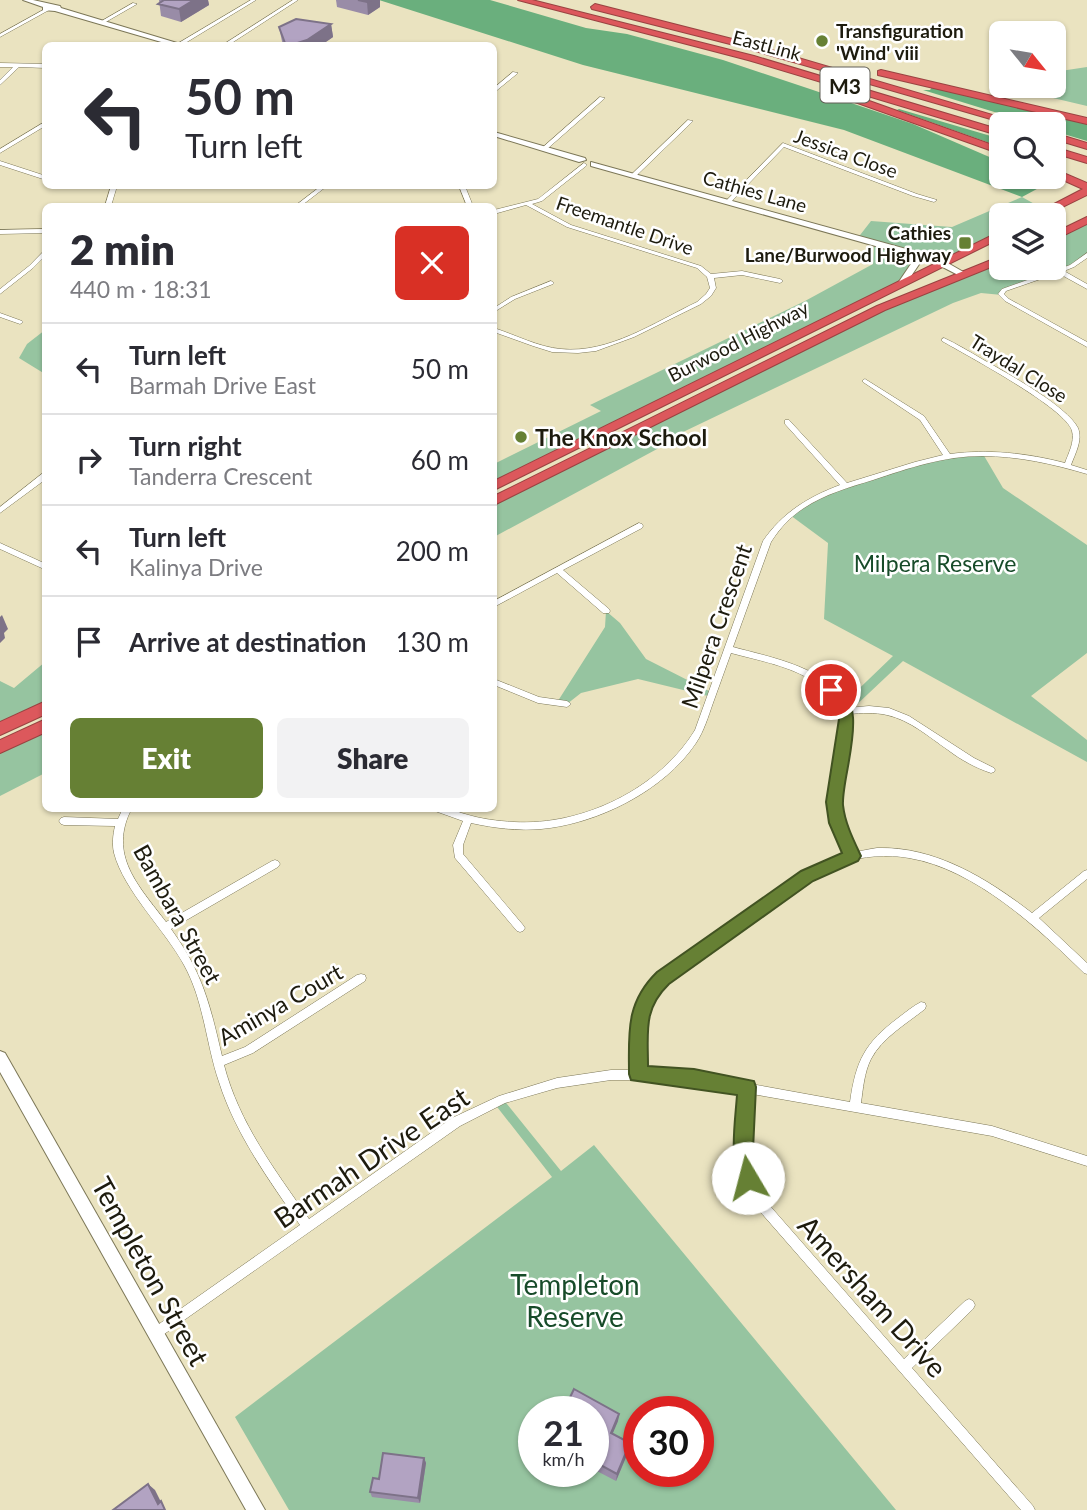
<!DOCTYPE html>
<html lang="en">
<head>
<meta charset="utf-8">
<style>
  body { margin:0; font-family:Lato,sans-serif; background:#f2f2f3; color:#2b2b33; height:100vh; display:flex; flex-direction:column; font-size:26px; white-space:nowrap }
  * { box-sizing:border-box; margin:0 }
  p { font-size:23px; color:#7c7c81 }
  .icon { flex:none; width:38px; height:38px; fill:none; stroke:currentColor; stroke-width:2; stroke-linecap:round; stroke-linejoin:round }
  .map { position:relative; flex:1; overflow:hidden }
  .drawer { position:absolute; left:42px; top:203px; width:455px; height:609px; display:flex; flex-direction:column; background:#fff; border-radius:10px; box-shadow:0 2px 5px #0004 }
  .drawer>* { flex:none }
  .top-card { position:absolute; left:42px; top:42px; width:455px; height:147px; border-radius:10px; box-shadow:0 2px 5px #0004; background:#fff; color:#2b2b33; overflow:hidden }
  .needle { width:46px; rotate:120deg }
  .controls { position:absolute; left:989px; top:21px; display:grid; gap:14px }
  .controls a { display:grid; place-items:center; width:77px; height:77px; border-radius:10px; background:#fff; box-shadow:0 2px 5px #0004; font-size:35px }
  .speed { position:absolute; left:518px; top:1396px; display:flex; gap:14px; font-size:35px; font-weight:700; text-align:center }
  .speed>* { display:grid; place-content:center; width:91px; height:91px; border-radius:50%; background:#fff; box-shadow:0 2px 5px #0004; line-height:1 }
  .speed small { font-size:18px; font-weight:400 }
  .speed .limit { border:10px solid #d22; background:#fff; color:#111 }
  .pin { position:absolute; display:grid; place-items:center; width:60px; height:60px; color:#fff; margin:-30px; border:4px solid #fff; border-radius:50%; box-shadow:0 2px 7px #0007 }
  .me { position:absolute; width:77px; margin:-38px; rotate:352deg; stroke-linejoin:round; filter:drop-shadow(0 0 5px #0008) }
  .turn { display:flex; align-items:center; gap:24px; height:147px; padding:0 28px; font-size:32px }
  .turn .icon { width:91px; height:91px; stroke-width:2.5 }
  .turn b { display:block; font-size:49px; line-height:60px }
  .round { display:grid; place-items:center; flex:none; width:74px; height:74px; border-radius:10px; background:#f2f2f3 }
  .overview { display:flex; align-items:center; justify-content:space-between; height:119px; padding:0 28px }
  h1 { font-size:42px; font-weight:800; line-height:52px }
  .button { display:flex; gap:14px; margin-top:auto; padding:14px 28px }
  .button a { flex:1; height:80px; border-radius:10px; background:#668034; color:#fff; font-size:28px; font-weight:800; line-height:80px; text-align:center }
  .button a+a { background:#f2f2f3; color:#2b2b33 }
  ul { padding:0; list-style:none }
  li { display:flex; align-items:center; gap:21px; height:91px; padding:0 28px; border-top:2px solid #e1e1e2 }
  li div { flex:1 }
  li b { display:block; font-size:26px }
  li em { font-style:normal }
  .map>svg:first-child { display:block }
  .green { fill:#96c4a0; fill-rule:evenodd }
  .forest { fill:#6aaf7d }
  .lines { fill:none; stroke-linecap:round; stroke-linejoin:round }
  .street-casing { stroke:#7c7757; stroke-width:1 }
  .secondary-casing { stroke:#7c7757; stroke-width:2 }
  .highway-casing { stroke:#994341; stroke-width:2 }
  .street { fill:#fff; fill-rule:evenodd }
  .secondary { fill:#fff; fill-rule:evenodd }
  .highway { fill:#dc585c; fill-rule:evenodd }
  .wall { fill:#998ca7 }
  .shaded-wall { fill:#7d7288 }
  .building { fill:#b2a3c2; stroke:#7d7288; stroke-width:2 }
  .route { fill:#668034; stroke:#425322; stroke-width:2 }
  .poi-dot { fill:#668034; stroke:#fff; stroke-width:2.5 }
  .labels { text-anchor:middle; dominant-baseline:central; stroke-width:5; stroke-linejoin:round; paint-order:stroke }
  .far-poi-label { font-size:19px; font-weight:bold; fill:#1d1b0e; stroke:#fff; text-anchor:start }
  .far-street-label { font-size:19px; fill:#1d1b0e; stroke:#fff }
  .shield { fill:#fff; stroke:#615f56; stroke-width:2 }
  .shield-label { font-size:21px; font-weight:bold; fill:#1d1b0e }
  .poi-label { font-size:23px; font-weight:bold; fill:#1d1b0e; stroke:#fff; text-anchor:start }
  .park-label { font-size:23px; fill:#174b29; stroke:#fff }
  .street-label { font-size:23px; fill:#1d1b0e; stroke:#fff }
  .near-street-label { font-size:28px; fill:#1d1b0e; stroke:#fff }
  .near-park-label { font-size:28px; fill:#174b29; stroke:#fff }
</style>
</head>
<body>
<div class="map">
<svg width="1087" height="1510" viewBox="0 0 1087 1510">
  <rect width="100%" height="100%" fill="#eae3c0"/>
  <g class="green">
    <path d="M1087 67V106L1002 86H1054V72Z"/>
    <path d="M1022 197 1047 211 1038 215H1001V234L943 262 909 255 918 260 903 282 494 486V464L601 411 590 405 805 301 873 264 874 244 857 239 871 221 952 227Z"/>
    <path d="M1087 220V255L1075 265 1005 289 1002 295 981 293 953 303 681 433 683 435 494 537V501L852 322 1001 259V268H1054V237Z"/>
    <path d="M45 330V374L19 358 27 344Z"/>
    <path d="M983 454 1003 488 1087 545V653L1031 696 1087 740V762L903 661 851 710 845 711 842 705 893 656 824 619 828 543 790 515 815 499 935 458Z"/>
    <path d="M606 611 620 623 646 659 713 693 712 697 638 679 581 693 567 704H556L605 627Z"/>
    <path d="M45 662V707L0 729V681L14 688Z"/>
    <path d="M45 725V773L0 796V747Z"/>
    <path d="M503 1099 561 1171 594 1145 896 1510H289L235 1417 552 1177 494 1103ZM534 1412H593V1472H534ZM639 1412H698V1472H639Z"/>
  </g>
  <g class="forest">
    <path d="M379 0H490L586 28 627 34 723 60 810 89 913 124 1001 162V177H1034L1048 183 1022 197 844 130 583 65Z"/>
    <path d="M932 87 1087 124V141L1057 132 1054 129V124H1041L1007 113 1004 115 923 90H930Z"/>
    <path d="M899 109 1001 139V147L897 110Z"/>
  </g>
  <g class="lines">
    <g class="street-casing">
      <g id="street">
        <path d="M251 0H256L182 45 177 44Z"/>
        <path d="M293 0H298L227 46H221Z"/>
        <path d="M133 3 137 4 104 23 100 22Z"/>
        <path d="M45 9 49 10 0 37V34Z"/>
        <path d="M0 63 46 64V68L19 67 0 85V80L13 67H0Z"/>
        <path d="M513 72 518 73 496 91H494V88Z"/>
        <path d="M600 97 605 98 546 150H542V148Z"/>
        <path d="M688 120 693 121 636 176H632V174Z"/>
        <path d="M43 123 46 125 45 126 0 153V149Z"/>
        <path d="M783 143 917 194 937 200 934 202 913 196 784 147 730 203H726V201Z"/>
        <path d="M0 161 46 176V180L0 165Z"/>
        <path d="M584 163 587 165 586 166 542 201 532 204 571 225 701 266 711 274 742 271 780 279 783 281 780 283 742 275 714 278 716 288 711 296 701 304 634 337 596 351 578 353 552 352 533 346 494 332V328C516 335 538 347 561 349 609 354 655 322 697 302L706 294 710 288 707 277 697 268 567 227 526 205 494 214V210L538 199Z"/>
        <path d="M111 186H117L111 206H105Z"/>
        <path d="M321 186H327L301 206H295Z"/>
        <path d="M459 186H465L473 206H467Z"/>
        <path d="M46 229V233L0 234V230Z"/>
        <path d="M46 249V255L33 268 0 294V289L29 266Z"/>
        <path d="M1087 253V258L1074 267 1064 271 1087 284V289L1058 273 1006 291 1004 294 1009 299 1087 342V347L1005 301 998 294 1002 289 1070 265Z"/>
        <path d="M551 281 554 283 553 284 515 299 494 312V308L511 297Z"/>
        <path d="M0 313 22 321 23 322 20 324 0 317Z"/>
        <path d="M944 338C957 344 970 352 982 359 1005 372 1067 406 1078 428 1083 440 1075 454 1071 465L1087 470V474C1053 464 1018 456 982 456 944 456 909 468 873 480 850 487 825 494 804 508 790 517 780 528 771 542L733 647C769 657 833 668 847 708L869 706 889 708 909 716 974 758 994 768 995 770 994 772 991 773C976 768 961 760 948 750 929 737 910 720 887 715 874 712 862 713 849 714 852 730 848 746 845 762 837 798 839 820 855 852 862 851 869 849 877 848 935 846 988 879 1032 913L1084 871 1087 870V879L1039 918 1087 963V974L1084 973C1038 928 975 869 909 858 887 854 863 856 841 863 806 874 777 902 748 923 724 939 700 954 678 972 669 979 658 987 651 997 638 1018 643 1047 643 1070H668L744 1083 747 1082 751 1084 850 1102C856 1060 865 1043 898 1018 906 1012 913 1006 921 1002L925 1003 926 1006 925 1009C906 1024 882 1038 871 1059 864 1073 863 1089 861 1103L992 1126 1087 1156V1166L992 1136 752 1094 750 1164 764 1199 904 1359 965 1301 969 1299 973 1301 975 1305 973 1309 912 1368 1033 1506 1035 1510H1021L756 1207 740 1164 742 1093 668 1080H611L557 1088 505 1103 460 1126 160 1337 156 1339 152 1337 150 1333 152 1329 300 1225C269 1180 236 1135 219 1082 206 1044 204 1001 184 965 165 930 124 891 114 853 112 844 113 835 115 826L64 825 61 824 59 821 61 818 64 817 118 819 123 808H132C107 855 139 886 166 922L272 861 275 860 278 861 280 864 278 867 171 929C203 973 210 1005 222 1056L245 1047 357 975 361 974 365 975 366 978 365 981 253 1053 224 1065C239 1123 275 1170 309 1219L452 1118 499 1096 557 1078 611 1070H633C632 1044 629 1015 644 992 658 968 709 939 732 923 767 900 805 862 846 854 839 838 831 821 831 803 829 752 867 712 808 678 785 665 757 660 731 653 725 670 719 686 713 703 708 717 704 731 696 743 664 791 597 824 541 829 517 831 494 828 471 823L463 845V854L523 925 525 928 523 931 520 932 517 931 455 858 453 845 463 821 435 811 434 808C439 808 445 808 450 809 455 810 460 813 465 814 481 819 497 821 514 822 582 826 659 789 695 730L763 541C782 513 808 497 840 485L785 424V420H789L847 483 915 462 943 455 920 420 863 382V380L865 379 924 416 950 454C988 449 1027 453 1065 463 1068 454 1075 442 1072 431 1066 408 966 355 942 341V339Z"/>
        <path d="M43 473H46V479L0 513V507Z"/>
        <path d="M639 523 642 524 643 526 642 528 563 570 609 609 610 611 609 613H603L557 573 494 607V601Z"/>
        <path d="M0 543 46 564V570L0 549Z"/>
        <path d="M494 679 539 697 567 701 571 704 567 707 538 703 494 685Z"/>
      </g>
    </g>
    <g class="secondary-casing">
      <g id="secondary">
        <path d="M23 0H33L60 6 61 8 187 46H175L55 11 43 10V7Z"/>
        <path d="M494 132 585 158 586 160 579 162 494 136Z"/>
        <path d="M591 162 939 258 967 274 960 276 933 262 921 259 922 260 905 285H899L898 283 915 258H918L591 166Z"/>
        <path d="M0 1051 5 1053 265 1510H246L0 1072Z"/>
      </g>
    </g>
    <g class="highway-casing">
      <g id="highway">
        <path d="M518 0H532L754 56 1001 130V136L748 60Z"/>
        <path d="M595 4 744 42 1023 124H1008L738 46 592 9 591 7Z"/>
        <path d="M881 70 1087 118V124L878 75V71Z"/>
        <path d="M852 97H858L1001 148V154L852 101Z"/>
        <path d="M1054 133 1087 143V149L1054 139Z"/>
        <path d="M1054 147 1087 157V163L1054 153Z"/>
        <path d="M1054 169 1087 183V195L1046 215H1033L1083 189 1054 176Z"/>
        <path d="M1087 217V224L1054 240V233Z"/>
        <path d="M1001 231V238L494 490V481Z"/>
        <path d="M1001 256V263L885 310 494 505V496L877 306Z"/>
        <path d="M46 701V714L0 735V722Z"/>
        <path d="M46 719V732L0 753V740Z"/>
      </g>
    </g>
    <use href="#street" class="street"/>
    <use href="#secondary" class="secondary"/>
    <use href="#highway" class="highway"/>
  </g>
  <g class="wall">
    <path d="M159 0H208L209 5 181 22 161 16Z"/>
    <path d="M336 0H380V7L368 15 337 7Z"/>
    <path d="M331 24 333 37 320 46H283L279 27Z"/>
    <path d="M593 1412 619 1414 618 1421 612 1434 630 1443 629 1450 616 1481 593 1469Z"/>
    <path d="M424 1458 426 1463 420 1503 372 1497 370 1492 379 1479Z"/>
  </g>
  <g class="shaded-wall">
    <path d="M194 0H208L209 5 181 22 179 9Z"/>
    <path d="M371 0H380V7L368 15 367 2Z"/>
    <path d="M331 24 333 37 320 46H291V45Z"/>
    <path d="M2 615 8 629 4 633 5 638 0 643V617Z"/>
    <path d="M619 1414 618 1421 610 1440 611 1433Z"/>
    <path d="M630 1443 629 1450 616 1481 617 1474Z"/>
    <path d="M424 1458 426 1463 420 1503 418 1498Z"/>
    <path d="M148 1484 155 1490 165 1510 158 1504Z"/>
  </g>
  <g class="building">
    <path d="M163 0H194L179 9 158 4 164 0Z"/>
    <path d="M358 0H371L367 2Z"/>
    <path d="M296 19 331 24 307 40 291 45 285 43 279 27Z"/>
    <path d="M574 1389 619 1414 611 1433 630 1443 617 1474 593 1461V1412H563Z"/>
    <path d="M383 1453 424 1458 418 1498 370 1492 373 1478 379 1479Z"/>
    <path d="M148 1484 158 1504 161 1501 165 1510H113Z"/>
  </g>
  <path class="route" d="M831 684C874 698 841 775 843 805 845 823 853 839 861 856L858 861 813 881 669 984C643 1009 648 1032 648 1066L694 1069 754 1081 756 1087 753 1150 758 1178 755 1185 748 1187 741 1185C729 1157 735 1124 737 1095L631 1080 629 1074C629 1034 625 1003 657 972L801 871 842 853 829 823 826 802 839 719 834 705 823 690Z"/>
  <g class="poi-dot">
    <circle cx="822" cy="41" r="7"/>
    <rect x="958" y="236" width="14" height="14" rx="3.5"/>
    <circle cx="521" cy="437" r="7"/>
  </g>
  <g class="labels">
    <g class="far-poi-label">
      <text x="836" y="30">Transfiguration<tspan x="836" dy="22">'Wind' viii</tspan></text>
      <text x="951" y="232" text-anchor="end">Cathies<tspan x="951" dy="22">Lane/Burwood Highway</tspan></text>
    </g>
    <g class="far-street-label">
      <text transform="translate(767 45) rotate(15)">EastLink</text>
      <text transform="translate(846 153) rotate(20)">Jessica Close</text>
      <text transform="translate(755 191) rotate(16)">Cathies Lane</text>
      <text transform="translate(625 225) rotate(19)">Freemantle Drive</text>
      <text transform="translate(738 341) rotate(-27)">Burwood Highway</text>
      <text transform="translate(1019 368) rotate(32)">Traydal Close</text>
    </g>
    <rect class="shield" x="820.5" y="67.5" width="49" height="35" rx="5"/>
    <g class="shield-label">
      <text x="845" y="85">M3</text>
    </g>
    <g class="poi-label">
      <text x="535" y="437">The Knox School</text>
    </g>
    <g class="park-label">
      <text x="935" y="563">Milpera Reserve</text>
    </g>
    <g class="street-label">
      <text transform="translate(716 626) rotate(-71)">Milpera Crescent</text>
      <text transform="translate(178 914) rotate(61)">Bambara Street</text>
      <text transform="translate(280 1004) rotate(-30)">Aminya Court</text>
    </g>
    <g class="near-street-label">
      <text transform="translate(371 1157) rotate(-34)">Barmah Drive East</text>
      <text transform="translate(151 1271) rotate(61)">Templeton Street</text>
      <text transform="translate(873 1296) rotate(48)">Amersham Drive</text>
    </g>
    <g class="near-park-label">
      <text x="575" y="1284">Templeton<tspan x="575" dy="32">Reserve</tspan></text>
    </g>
  </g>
</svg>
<div class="controls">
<a><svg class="needle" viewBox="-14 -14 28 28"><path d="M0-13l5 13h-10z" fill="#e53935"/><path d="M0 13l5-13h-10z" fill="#7c7c81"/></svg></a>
<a><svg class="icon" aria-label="search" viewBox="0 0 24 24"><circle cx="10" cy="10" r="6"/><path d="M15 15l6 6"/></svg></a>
<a><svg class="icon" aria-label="layers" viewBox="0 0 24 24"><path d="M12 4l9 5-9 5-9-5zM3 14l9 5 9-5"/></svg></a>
</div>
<div class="speed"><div>21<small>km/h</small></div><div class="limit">30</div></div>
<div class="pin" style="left:831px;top:690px;background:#d93025"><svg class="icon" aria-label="arrive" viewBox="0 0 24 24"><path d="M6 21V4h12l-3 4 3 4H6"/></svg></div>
<svg class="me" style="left:748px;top:1178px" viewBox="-20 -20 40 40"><circle r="19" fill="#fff"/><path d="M0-13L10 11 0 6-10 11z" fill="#668034"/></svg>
<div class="top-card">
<div class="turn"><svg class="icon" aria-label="left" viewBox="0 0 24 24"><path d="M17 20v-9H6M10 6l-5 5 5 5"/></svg><div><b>50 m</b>Turn left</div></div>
</div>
<section class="drawer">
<div class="overview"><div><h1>2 min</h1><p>440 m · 18:31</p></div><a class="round" style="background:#d93025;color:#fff"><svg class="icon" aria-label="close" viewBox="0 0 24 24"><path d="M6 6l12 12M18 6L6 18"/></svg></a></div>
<ul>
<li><svg class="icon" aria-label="left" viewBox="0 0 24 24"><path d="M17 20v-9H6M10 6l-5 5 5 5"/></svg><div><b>Turn left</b><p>Barmah Drive East</p></div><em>50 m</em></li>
<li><svg class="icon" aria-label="right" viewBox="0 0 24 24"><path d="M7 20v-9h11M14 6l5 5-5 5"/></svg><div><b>Turn right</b><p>Tanderra Crescent</p></div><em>60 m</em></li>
<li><svg class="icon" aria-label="left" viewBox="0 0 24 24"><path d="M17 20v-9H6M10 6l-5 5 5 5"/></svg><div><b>Turn left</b><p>Kalinya Drive</p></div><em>200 m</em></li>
<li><svg class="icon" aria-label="arrive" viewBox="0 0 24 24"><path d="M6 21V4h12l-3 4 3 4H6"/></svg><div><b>Arrive at destination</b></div><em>130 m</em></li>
</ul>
<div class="button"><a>Exit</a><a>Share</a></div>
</section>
</div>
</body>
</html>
